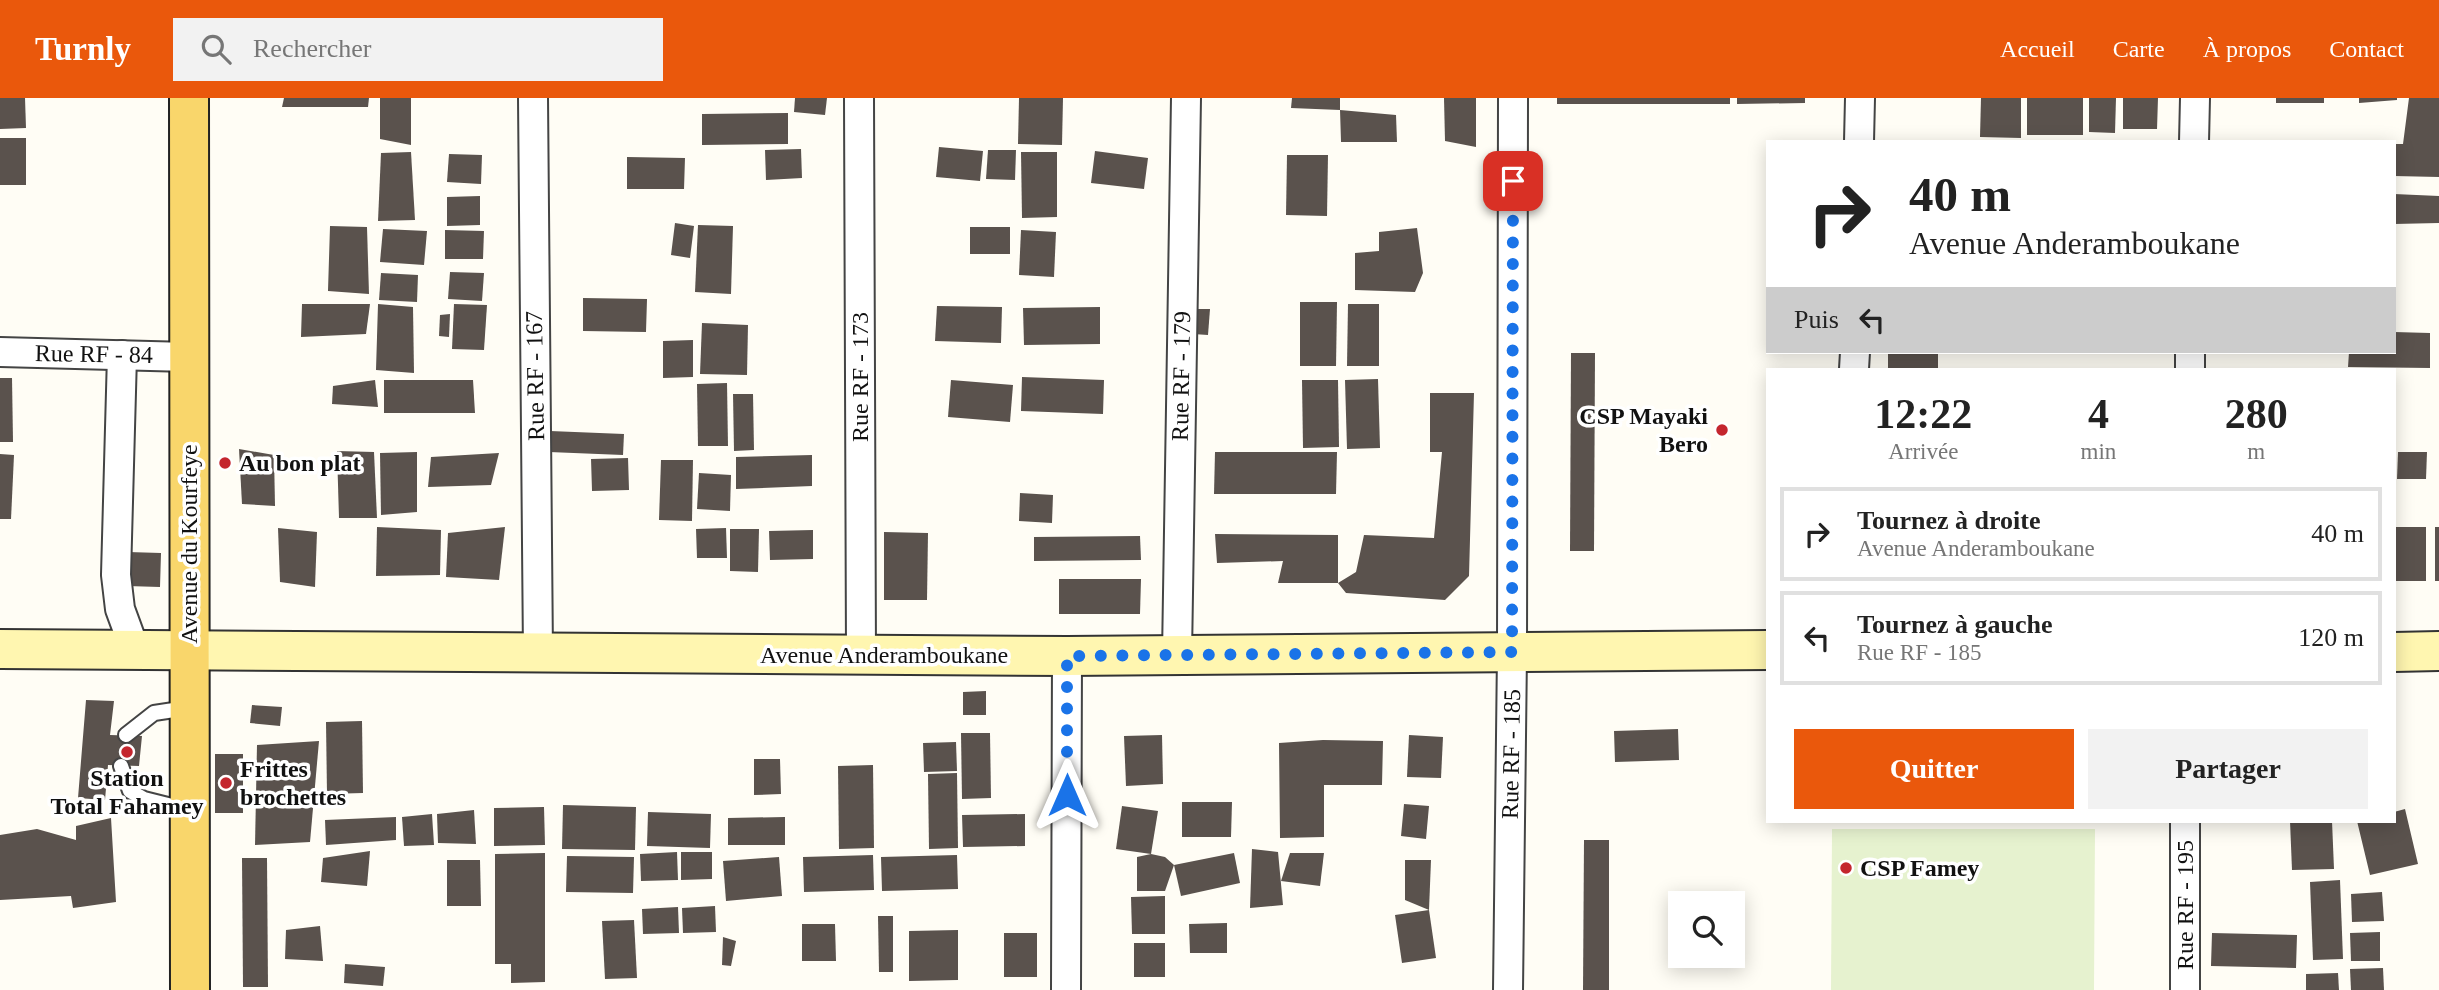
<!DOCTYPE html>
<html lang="fr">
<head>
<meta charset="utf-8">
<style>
  body { margin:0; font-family:"Times New Roman",serif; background:#f2f2f2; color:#222; height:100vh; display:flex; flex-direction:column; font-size:26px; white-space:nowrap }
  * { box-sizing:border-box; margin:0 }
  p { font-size:23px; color:#767676 }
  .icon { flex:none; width:38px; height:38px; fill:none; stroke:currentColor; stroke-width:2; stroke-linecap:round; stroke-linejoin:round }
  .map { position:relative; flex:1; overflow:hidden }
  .details { position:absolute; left:1766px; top:270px; width:630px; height:455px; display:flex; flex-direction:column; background:#fff; border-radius:0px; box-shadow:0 4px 18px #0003 }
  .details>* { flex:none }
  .guide { position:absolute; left:1766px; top:42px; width:630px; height:214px; border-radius:0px; box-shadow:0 4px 18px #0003; background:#fff; color:#222; overflow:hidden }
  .tools { position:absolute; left:1668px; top:793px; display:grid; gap:14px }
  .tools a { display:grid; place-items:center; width:77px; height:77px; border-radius:0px; background:#fff; box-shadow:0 4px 18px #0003; font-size:35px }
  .pin { position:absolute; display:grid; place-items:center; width:60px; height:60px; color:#fff; margin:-30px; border-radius:14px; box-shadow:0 4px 10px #0006 }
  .me { position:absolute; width:77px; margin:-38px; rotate:0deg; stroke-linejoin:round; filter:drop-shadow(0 0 5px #0008) }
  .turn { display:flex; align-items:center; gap:24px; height:147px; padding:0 28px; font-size:32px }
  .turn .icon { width:91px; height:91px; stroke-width:2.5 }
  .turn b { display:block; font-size:49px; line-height:60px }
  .then { display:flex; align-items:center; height:66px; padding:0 28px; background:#0003; gap:14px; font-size:26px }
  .eta { display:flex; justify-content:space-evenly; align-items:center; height:119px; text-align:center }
  .eta b { font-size:42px; font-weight:700; line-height:49px }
  .button { display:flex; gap:14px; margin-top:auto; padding:14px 28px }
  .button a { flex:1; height:80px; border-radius:0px; background:#ea580c; color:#fff; font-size:28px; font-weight:700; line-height:80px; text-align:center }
  .button a+a { background:#f2f2f2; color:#222 }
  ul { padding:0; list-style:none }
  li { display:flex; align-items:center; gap:21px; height:94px; margin:0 14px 10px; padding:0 14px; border:4px solid #e0e0e0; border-radius:0px }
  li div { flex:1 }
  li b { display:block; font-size:26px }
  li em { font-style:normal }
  header { display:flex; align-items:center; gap:42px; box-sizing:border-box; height:98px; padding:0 35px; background:#ea580c; color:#fff }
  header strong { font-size:33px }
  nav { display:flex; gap:38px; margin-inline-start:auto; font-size:24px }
  .search { width:490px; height:63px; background:#f2f2f2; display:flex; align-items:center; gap:18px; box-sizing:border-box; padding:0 24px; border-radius:0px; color:#767676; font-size:26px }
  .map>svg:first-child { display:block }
  .pitch { fill:#e6f2cf }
  .building { fill:#5a524d }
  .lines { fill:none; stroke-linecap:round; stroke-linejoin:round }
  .lane-casing { stroke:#444; stroke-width:18 }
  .street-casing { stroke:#444; stroke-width:32 }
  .secondary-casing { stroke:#333; stroke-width:42 }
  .primary-casing { stroke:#222; stroke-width:42 }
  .lane { stroke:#fff; stroke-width:14 }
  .street { stroke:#fff; stroke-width:28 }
  .secondary { stroke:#fff6b0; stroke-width:38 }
  .primary { stroke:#f9d66b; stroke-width:38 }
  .route { stroke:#1a73e8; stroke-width:12; stroke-dasharray:0 21.6 }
  .poi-dot { fill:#c4262e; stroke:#fff; stroke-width:2.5 }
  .labels { text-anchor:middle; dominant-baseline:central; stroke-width:7; stroke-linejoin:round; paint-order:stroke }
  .street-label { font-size:24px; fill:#111; stroke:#fff }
  .poi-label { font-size:24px; font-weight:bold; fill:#111; stroke:#fff; text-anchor:start }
</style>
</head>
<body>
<header>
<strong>Turnly</strong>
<div class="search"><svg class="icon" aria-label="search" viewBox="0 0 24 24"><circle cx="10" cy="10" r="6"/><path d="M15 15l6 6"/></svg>Rechercher</div>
<nav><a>Accueil</a><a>Carte</a><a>À propos</a><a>Contact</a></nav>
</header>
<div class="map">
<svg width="2439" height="892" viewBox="0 0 2439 892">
  <rect width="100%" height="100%" fill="#fffdf5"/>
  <path class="pitch" d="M1832 731H2095L2094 892H1831Z"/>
  <g class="building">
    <path d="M0 0H25L26 30 0 31Z"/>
    <path d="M284 0H369L368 9H282Z"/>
    <path d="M380 0H411V47L380 41Z"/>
    <path d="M795 0H827L825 17 794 14Z"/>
    <path d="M1019 0H1063L1062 47 1018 46Z"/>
    <path d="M1292 0H1340V12L1291 10Z"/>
    <path d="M1444 0H1476V49L1445 43Z"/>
    <rect x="1557" y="0" width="173" height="6"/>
    <path d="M1737 0H1805V5L1737 6Z"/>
    <path d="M1981 0H2021V40L1980 39Z"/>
    <rect x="2027" y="0" width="56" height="37"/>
    <path d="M2089 0H2116L2115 35 2089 34Z"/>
    <path d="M2123 0H2158L2157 31H2123Z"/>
    <rect x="2276" y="0" width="48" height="5"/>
    <path d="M2359 0H2397V2L2359 5Z"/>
    <path d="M2409 0H2439V79L2394 78V46H2403Z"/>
    <path d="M1340 12 1396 17 1397 44H1341Z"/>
    <path d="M788 15V46L702 47V16Z"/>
    <rect x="0" y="40" width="26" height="47"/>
    <path d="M939 49 983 53 980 83 936 79Z"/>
    <path d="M801 51 802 80 766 82 765 52Z"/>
    <path d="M988 52H1016L1015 82 986 81Z"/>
    <path d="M1095 53 1148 60 1144 91 1091 85Z"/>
    <path d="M411 54 415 122 378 123 381 55Z"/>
    <path d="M1021 54H1057V119L1022 120Z"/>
    <path d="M449 56 482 57 481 86 447 84Z"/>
    <path d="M1287 57H1328L1327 118 1286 117Z"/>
    <path d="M627 59 685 60 684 91H627Z"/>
    <path d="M2394 96 2439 98V125L2394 126Z"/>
    <path d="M480 98V127L447 128V99Z"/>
    <path d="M675 125 694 128 690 160 671 157Z"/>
    <path d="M698 127 733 128 731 196 695 194Z"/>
    <path d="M330 128 367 129 369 196 328 193Z"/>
    <rect x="970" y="129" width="40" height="27"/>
    <path d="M1417 130 1423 175 1415 194 1355 192V155L1379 153V134Z"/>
    <path d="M383 131 427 133 424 167 380 164Z"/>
    <path d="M445 132 484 133 483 161H445Z"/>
    <path d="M1021 132 1056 134 1054 179 1019 177Z"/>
    <path d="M450 174 484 175 482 203 448 201Z"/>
    <path d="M381 175 418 177 417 204 379 202Z"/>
    <path d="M583 200 647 201 646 234 583 233Z"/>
    <path d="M1300 204H1337L1336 268H1300Z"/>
    <path d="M302 206H370L366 236 301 239Z"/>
    <path d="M378 206 413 209 414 275 376 272Z"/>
    <path d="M454 206 487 207 484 252 452 251Z"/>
    <path d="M1348 206H1379V268H1347Z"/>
    <path d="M937 208 1002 209 1001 245 935 243Z"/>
    <path d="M1100 209V246L1024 247 1023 210Z"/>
    <path d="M1193 211H1210L1208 237 1193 236Z"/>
    <path d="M450 216 449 239 439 238 440 217Z"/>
    <path d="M702 225 748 227 747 277 700 276Z"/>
    <path d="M2394 234 2430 235V270L2348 269 2349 254H2394Z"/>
    <path d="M693 242V279L663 280V243Z"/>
    <path d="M1888 254H1938V271L1888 270Z"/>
    <path d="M1571 255H1595L1594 453H1570Z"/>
    <path d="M1022 279 1104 282 1103 316 1021 313Z"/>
    <path d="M0 280H12L13 344H0Z"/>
    <path d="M1378 281 1380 350 1347 351 1345 282Z"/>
    <path d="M375 282 378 309 332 306 333 288Z"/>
    <path d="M384 282H473L475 315H384Z"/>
    <path d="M951 282 1013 287 1010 324 948 319Z"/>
    <path d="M1302 282H1338L1339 349 1303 350Z"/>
    <path d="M727 285 728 348H698L697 286Z"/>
    <path d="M1430 295H1474L1469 478 1445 502 1346 495 1338 485H1278L1283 463 1217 465 1215 436 1338 437V485L1356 474 1364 437 1434 440 1442 354H1430Z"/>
    <path d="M733 296H753L754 352 734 353Z"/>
    <path d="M550 333 624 336 623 357 549 354Z"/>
    <path d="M239 351 274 357 275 408 242 406Z"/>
    <path d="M337 353 374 354 377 420H339Z"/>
    <path d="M417 354V414L381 417 380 355Z"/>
    <path d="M1215 354H1337L1336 396H1214Z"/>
    <path d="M2398 354H2427L2426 381H2397Z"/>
    <path d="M499 355 491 387 428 389 431 359Z"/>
    <path d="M0 356 14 357 11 421H0Z"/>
    <path d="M812 357V388L736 391V359Z"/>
    <path d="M628 360 629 392 592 393 591 361Z"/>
    <path d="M661 362H693L692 423 659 422Z"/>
    <path d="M699 375 731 377 730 413 697 411Z"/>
    <path d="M1020 395 1053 397 1052 425 1019 423Z"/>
    <path d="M377 429 441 432 440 477 376 478Z"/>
    <path d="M505 429 499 482 446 479 448 435Z"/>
    <rect x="2394" y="429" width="32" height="54"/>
    <rect x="2435" y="429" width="4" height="54"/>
    <path d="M278 430 317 434 315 489 280 484Z"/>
    <path d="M726 430 727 460H697L696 431Z"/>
    <path d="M730 431H759L758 474 730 473Z"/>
    <path d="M813 432V461L770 462 769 433Z"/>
    <path d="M884 434 928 435 927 502H884Z"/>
    <path d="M1140 438 1141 462 1034 463V439Z"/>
    <path d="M128 454 161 455 160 489 127 488Z"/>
    <path d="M1059 481H1141L1140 516H1059Z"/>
    <path d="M986 593V617H963V594Z"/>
    <path d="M86 602 114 603 110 637 142 638 139 668 108 667 105 702 78 700Z"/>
    <path d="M252 607 282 609 280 628 250 625Z"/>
    <path d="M362 623 363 695 327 696 326 624Z"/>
    <path d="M1678 631 1679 662 1615 664 1614 633Z"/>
    <path d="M961 635H990L991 700 962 701Z"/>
    <path d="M1162 637 1163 686 1126 688 1124 638Z"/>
    <path d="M1409 637 1443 639 1441 680 1407 679Z"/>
    <path d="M1323 642 1383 643 1382 687H1324V739L1280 740 1279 645Z"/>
    <path d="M319 643 310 744 255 747 257 647Z"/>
    <path d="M956 644 957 673 924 674 923 645Z"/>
    <rect x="215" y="656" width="28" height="59"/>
    <path d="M754 661H780L781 696 754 697Z"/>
    <path d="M873 667 874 750 839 751 838 668Z"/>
    <path d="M957 675 958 750 929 751 928 676Z"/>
    <path d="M1182 704H1232L1231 739H1182Z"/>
    <path d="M1404 706 1429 708 1426 741 1401 738Z"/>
    <path d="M563 707 636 709 635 752 562 751Z"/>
    <path d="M1122 708 1158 713 1151 756 1116 751Z"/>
    <path d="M544 709 545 747 494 748V710Z"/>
    <path d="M2405 711 2418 766 2370 777 2357 723H2394V714Z"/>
    <path d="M474 712 476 746 438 745 437 716Z"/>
    <path d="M648 714 711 716 710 750 647 748Z"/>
    <path d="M432 716 434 747 404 748 402 719Z"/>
    <path d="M1025 716V748L963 749 962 717Z"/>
    <path d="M396 719V742L326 747 325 722Z"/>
    <path d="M785 719V747H728V720Z"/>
    <path d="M111 720 116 804 73 810 71 798 0 802V737L37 731 76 742V728Z"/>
    <path d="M2290 723H2332L2334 771 2292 772Z"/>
    <path d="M1584 742H1609V892H1583Z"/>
    <path d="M1252 751 1278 754 1283 807 1250 810Z"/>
    <path d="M370 753 367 788 321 784 323 760Z"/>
    <path d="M677 754 678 782 641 783 640 756Z"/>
    <path d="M681 754H712V781L681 782Z"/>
    <path d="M545 755V884L511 885V866H495V756Z"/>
    <path d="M1234 755 1240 785 1181 798 1174 767Z"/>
    <path d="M1290 755H1324L1320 788 1281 783Z"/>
    <path d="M1151 756 1165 759 1174 767 1165 793H1137V759Z"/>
    <path d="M873 757 874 792 804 794 803 759Z"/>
    <path d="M957 757 958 791 882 793 881 759Z"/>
    <path d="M567 758 634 759 633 795 566 794Z"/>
    <path d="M779 759 782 798 726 803 723 763Z"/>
    <path d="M242 760H267L268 889H243Z"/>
    <path d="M447 762H480L481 808H447Z"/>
    <path d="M1405 762H1431L1429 812 1405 802Z"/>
    <path d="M2340 782 2343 861 2313 862 2310 784Z"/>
    <path d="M2382 794 2384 823 2352 824 2351 796Z"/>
    <path d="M1165 798V836H1132L1131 799Z"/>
    <path d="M715 808 716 834 683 835 682 810Z"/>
    <path d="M678 809 679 835 643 836 642 811Z"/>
    <path d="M1429 812 1436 860 1402 865 1395 817Z"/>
    <path d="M878 818H893V874H879Z"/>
    <path d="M634 822 637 880 605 881 602 823Z"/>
    <path d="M1227 825V855H1190L1189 826Z"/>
    <path d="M802 826H835L836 863H802Z"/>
    <path d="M320 828 323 863 285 861 286 832Z"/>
    <path d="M958 832V882L909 883V833Z"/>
    <path d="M2380 834V863H2351L2350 835Z"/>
    <rect x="1004" y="835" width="33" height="44"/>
    <path d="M2212 835 2297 837 2296 870 2211 868Z"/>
    <path d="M723 839 736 843 731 868 722 867Z"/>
    <rect x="1134" y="845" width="31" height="34"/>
    <path d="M345 866 385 869 383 888 344 885Z"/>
    <path d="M2383 870 2384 892H2351L2350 871Z"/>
    <path d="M2338 875 2339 892H2306V876Z"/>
  </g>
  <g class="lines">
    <g class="lane-casing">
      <g id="lane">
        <path d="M126 637 154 615 187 610"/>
        <path d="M121 668 130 693 144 701 188 712"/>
      </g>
    </g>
    <g class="street-casing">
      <g id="street">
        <path d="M533 0 538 556"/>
        <path d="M859 0 861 558"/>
        <path d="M1859 44 1860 0"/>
        <path d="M2194 44 2195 0"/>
        <path d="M0 254 188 259"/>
        <path d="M122 257 116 477 120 511 135 552"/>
        <path d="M1854 271 1855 254"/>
        <path d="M2190 271V254"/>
        <path d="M1177 557 1186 0"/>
        <path d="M2185 723V892"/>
        <path d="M1066 892 1067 558"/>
        <path d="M1508 892 1512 554 1513 0"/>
      </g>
    </g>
    <g class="secondary-casing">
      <g id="secondary">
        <path d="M0 551 1067 558 1768 552"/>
        <path d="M2394 554 2439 553"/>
      </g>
    </g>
    <g class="primary-casing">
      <path id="primary" d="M189 0 190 892"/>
    </g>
    <use href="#lane" class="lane"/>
    <use href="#street" class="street"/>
    <use href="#secondary" class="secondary"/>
    <use href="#primary" class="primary"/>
  </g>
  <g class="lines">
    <path class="route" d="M1067 697V558L1512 554 1513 83"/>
  </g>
  <g class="poi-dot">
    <circle cx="1722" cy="332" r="7"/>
    <circle cx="225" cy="365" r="7"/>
    <circle cx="127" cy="654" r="7"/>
    <circle cx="226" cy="685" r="7"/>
    <circle cx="1846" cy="770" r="7"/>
  </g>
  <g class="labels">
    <g class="street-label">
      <text transform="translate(94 256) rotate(1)">Rue RF - 84</text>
      <text transform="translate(535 278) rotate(-91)">Rue RF - 167</text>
      <text transform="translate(1181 278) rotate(-89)">Rue RF - 179</text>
      <text transform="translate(860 279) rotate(-90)">Rue RF - 173</text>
      <text transform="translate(189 446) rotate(-90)">Avenue du Kourfeye</text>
      <text x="884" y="557">Avenue Anderamboukane</text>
      <text transform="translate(1511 656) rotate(-89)">Rue RF - 185</text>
      <text transform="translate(2185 807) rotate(-90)">Rue RF - 195</text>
    </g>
    <g class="poi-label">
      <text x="1708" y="318" text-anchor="end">CSP Mayaki<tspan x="1708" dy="28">Bero</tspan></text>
      <text x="239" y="365">Au bon plat</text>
      <text x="240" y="671">Frittes<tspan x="240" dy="28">brochettes</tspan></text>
      <text x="127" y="680" text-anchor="middle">Station<tspan x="127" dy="28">Total Fahamey</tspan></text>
      <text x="1860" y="770">CSP Famey</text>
    </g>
  </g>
</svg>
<div class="tools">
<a><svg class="icon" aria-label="search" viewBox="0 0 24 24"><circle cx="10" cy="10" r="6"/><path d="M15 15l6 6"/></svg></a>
</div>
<div class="pin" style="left:1513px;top:83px;background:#d93025"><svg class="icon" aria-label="arrive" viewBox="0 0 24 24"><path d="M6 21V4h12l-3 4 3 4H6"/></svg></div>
<svg class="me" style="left:1067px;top:697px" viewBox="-20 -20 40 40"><path d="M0-17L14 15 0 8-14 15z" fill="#1a73e8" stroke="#fff" stroke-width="4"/></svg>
<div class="guide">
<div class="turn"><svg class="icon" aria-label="right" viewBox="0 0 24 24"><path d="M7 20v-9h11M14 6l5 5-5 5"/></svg><div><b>40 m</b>Avenue Anderamboukane</div></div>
<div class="then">Puis<svg class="icon" aria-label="left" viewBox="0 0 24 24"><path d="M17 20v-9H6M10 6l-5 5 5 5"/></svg></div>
</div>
<section class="details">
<div class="eta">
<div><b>12:22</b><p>Arrivée</p></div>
<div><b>4</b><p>min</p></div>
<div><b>280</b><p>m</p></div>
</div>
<ul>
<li><svg class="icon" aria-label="right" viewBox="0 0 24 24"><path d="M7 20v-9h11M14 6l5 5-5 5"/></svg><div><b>Tournez à droite</b><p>Avenue Anderamboukane</p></div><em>40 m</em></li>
<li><svg class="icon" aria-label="left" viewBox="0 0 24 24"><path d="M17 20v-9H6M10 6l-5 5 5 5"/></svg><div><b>Tournez à gauche</b><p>Rue RF - 185</p></div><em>120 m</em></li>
</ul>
<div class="button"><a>Quitter</a><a>Partager</a></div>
</section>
</div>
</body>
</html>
